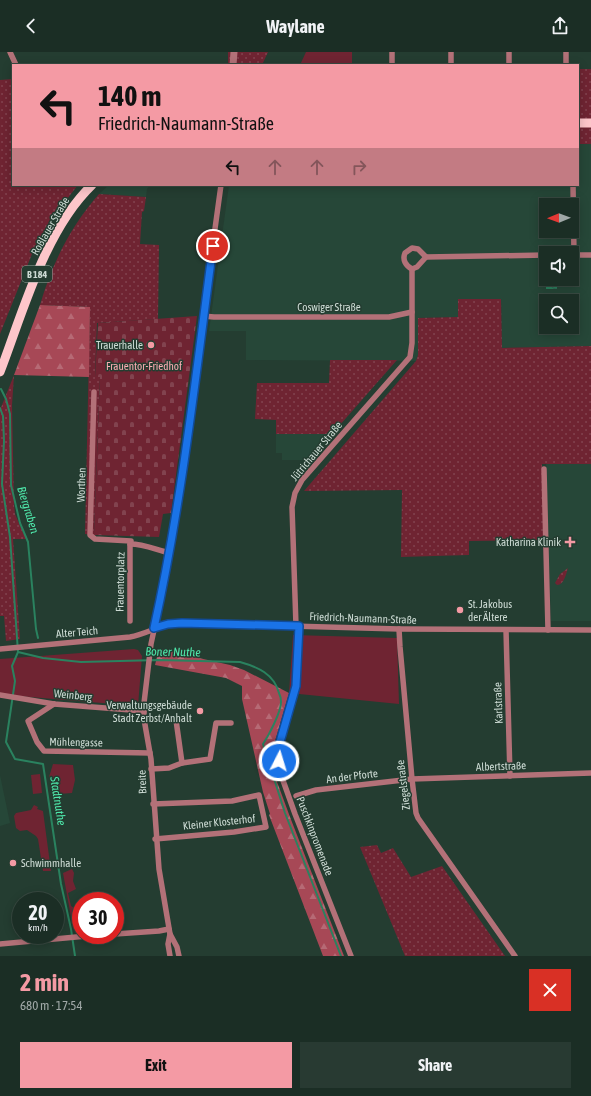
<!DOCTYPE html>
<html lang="en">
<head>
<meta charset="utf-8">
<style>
  body { margin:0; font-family:"Asap Condensed",sans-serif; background:#283a32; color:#f1f3f6; height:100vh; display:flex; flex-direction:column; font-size:15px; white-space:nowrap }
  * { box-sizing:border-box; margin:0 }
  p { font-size:13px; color:#a0a8a7 }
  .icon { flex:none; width:22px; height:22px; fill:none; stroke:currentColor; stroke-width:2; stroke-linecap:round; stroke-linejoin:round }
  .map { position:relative; height:904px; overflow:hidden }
  .side { display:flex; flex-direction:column; background:#1b2e25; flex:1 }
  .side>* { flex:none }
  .guide { position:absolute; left:12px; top:12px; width:567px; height:122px; border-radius:0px; box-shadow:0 2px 10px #0003,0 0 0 1px #394a42; background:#f49aa4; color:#111; overflow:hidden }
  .needle { width:26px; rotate:269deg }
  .tools { position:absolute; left:539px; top:146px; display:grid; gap:8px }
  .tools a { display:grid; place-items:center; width:40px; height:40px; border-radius:0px; background:#1b2e25; box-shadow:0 2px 10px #0003,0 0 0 1px #394a42; font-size:20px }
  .speed { position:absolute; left:12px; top:840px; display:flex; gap:8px; font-size:20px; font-weight:700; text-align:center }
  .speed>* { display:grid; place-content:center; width:52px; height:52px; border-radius:50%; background:#1b2e25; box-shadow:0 2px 10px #0003,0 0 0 1px #394a42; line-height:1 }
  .speed small { font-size:10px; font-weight:400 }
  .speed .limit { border:6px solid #d22; background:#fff; color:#111 }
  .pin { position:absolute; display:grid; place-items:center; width:34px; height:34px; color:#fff; margin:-17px; border:2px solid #fff; border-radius:50%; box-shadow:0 1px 4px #0007 }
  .me { position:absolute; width:44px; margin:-22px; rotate:5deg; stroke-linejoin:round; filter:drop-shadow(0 0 3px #0008) }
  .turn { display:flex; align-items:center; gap:14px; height:84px; padding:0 20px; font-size:18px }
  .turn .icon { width:52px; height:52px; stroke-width:2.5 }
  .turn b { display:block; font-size:28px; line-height:34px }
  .lanes { display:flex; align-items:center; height:38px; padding:0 20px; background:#0003; justify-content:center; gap:20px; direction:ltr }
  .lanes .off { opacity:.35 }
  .round { display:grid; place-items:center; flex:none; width:42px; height:42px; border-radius:0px; background:#283a32 }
  .headline { display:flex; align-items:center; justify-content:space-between; height:68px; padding:0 20px }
  h1 { font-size:24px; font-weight:700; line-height:30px; color:#f49aa4 }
  .primary-button { display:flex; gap:8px; margin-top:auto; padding:8px 20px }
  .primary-button a { flex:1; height:46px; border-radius:0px; background:#f49aa4; color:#111; font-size:16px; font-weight:700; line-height:46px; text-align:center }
  .primary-button a+a { background:#283a32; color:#f1f3f6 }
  header { display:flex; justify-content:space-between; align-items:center; height:52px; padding:0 20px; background:#1b2e25; font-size:18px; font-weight:700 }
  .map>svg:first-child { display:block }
  .built { fill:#264738; fill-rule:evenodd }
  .grass { fill:url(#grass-dots) }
  .forest { fill:url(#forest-firs) }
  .cemetery { fill:url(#cemetery-stones) }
  .park { fill:#6f2432 }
  .water { fill:url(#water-waves) }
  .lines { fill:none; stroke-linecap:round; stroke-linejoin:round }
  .stream { stroke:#2a825f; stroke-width:2 }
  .minor { stroke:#b37178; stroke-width:5.5 }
  .tertiary { stroke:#b37178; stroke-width:7 }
  .primary { stroke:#fdc6ca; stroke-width:9 }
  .route-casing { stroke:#114b97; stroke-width:10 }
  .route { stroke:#1a73e8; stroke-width:7 }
  .poi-dot { fill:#f49aa4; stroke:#243d31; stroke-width:1.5 }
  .labels { text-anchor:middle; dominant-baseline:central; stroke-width:3; stroke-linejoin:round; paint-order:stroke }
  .shield { fill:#243d31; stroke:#9aaca3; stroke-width:1 }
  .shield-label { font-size:10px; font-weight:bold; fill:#cddbd4 }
  .street-label { font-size:11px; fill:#cddbd4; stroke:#243d31 }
  .poi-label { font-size:11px; fill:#cddbd4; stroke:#243d31; text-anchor:end }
  .park-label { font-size:11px; fill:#fbacb3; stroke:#243d31 }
  .water-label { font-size:12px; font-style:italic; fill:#4fe8ab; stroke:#243d31 }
</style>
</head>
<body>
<header><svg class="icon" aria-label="back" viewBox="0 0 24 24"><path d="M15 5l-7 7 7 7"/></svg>Waylane<svg class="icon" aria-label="share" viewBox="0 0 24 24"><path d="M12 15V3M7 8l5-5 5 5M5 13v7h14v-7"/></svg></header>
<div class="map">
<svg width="591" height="904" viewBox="0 0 591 904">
  <defs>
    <pattern id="grass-dots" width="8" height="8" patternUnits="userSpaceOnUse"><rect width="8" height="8" fill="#6f2432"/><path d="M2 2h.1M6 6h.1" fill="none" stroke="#82434f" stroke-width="1.8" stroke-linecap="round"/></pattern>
    <pattern id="forest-firs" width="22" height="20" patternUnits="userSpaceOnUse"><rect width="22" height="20" fill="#a74856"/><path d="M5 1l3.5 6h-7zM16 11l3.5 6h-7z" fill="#b66a75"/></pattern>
    <pattern id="cemetery-stones" width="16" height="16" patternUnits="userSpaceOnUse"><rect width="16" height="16" fill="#6f2432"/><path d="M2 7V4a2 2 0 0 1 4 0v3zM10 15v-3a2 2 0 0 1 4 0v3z" fill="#82434f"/></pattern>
    <pattern id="water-waves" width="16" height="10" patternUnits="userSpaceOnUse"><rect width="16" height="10" fill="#2a825f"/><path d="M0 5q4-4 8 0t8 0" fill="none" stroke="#326853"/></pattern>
  </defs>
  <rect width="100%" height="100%" fill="#243d31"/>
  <g class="built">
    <path d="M578 92H591V294L502 296 501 247H458V265L418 266V303L416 309 246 308V279H209L229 133H578ZM546 153H572V179H546ZM546 201H572V227H546ZM546 249H572V275H546Z"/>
    <path d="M109 133H150L147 137 146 145 99 142Z"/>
    <path d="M276 382H332L310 408H282V401H276Z"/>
    <path d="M546 412H591V569H551Z"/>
    <path d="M0 723 10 771 0 774Z"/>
  </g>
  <g class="grass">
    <path d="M228 0H268L262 13H228Z"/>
    <rect x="578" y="17" width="13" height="75"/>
    <path d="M13 27V133H78L53 165 32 202 0 282V28Z"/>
    <path d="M99 142 146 145 144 159 142 160 140 192 159 193 158 267 97 271 95 325H100L94 483 85 482 90 255 40 253C52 212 70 175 99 142Z"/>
    <path d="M458 247H501L502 296 591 294V412H542L544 488 469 489V503L401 505 402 438 304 439 416 309 418 303V266L458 265Z"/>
    <path d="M330 308H397L332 382H276V368L255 367 257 331H329Z"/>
    <path d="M14 323 12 353 14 453 15 462 26 487H13L20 587 6 589 4 564H0V358Z"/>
    <path d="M568 516C566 522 564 533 557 533L555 531 560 522Z"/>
    <path d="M377 793 381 801 393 796 411 825 442 814 505 904H405L360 795Z"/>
  </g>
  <g class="forest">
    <path d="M40 253 90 255 89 325 14 323Z"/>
    <path d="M159 597 180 599 181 602 230 613 244 618 289 641 273 696 272 710 273 719 290 765 344 904H323L269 763 270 762 263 740 242 647V634L226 626 155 613Z"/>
  </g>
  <path class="cemetery" d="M197 264 171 461 163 462 159 485 94 483 100 325H95L98 271Z"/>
  <g class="park">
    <path d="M306 0H352V13H300Z"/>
    <path d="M293 583 397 586 399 652 289 641Z"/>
    <path d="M134 597 138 598 142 604 138 654 18 644 0 643V607Z"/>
    <path d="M53 712 73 713 75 728 72 741 59 742 52 738 49 725Z"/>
    <path d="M40 722 42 741 33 742 31 723Z"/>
    <path d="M34 753 38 755 37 757 43 759 51 819H43L38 787 36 784 27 778 20 779 16 776 14 764 16 761 31 758Z"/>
    <path d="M72 817 74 821 73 829 76 837 68 841 71 854C79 857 78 868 79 876H73L63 821Z"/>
  </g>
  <rect class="water" x="546" y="227" width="11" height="10"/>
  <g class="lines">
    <g class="stream">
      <path d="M1 337 6 347 10 362 11 433 20 471 28 490 36 577 38 586"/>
      <path d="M0 356 3 364 4 389 2 432 10 485 18 600 12 614 15 629 6 690 15 707 43 712 61 832 71 877 75 904"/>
      <path d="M18 600 43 606 81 610 159 608 240 610C258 615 274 622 279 641 280 643 281 647 281 650 281 660 269 683 263 692L285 761 341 904"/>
    </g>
    <g class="minor">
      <path d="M10 0 16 13"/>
      <path d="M392 0V13"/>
      <path d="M566 0V13"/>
      <path d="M451 13V0"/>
      <path d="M509 13V0"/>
      <path d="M573 133 574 203"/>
      <path d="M412 196 418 197 426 205 417 215 412 217C406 214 402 208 405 201Z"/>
      <path d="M572 203H591"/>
      <path d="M426 205 546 203"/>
      <path d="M203 264 214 265H389L412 260"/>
      <path d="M94 340 90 483 95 487 131 489 130 492C145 492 156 498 170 501"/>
      <path d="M544 417 548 578"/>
      <path d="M130 569V492"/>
      <path d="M296 574 292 455 295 441 302 428 410 305 412 291V217"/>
      <path d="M299 574 296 634 293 650 280 691 279 709 280 720 295 762 351 904"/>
      <path d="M399 577 400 595 412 727 416 761 418 766 515 904"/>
      <path d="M506 578 510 724"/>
      <path d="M0 597 130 585C147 582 161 572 178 571L399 577 591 578"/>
      <path d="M0 643 54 652 144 659"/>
      <path d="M54 652 28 669 37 690 44 699 150 701"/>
      <path d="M176 668 182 711"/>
      <path d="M151 717 169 716 182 711 210 707 216 671H231"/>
      <path d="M296 744 316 738 412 727 591 721"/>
      <path d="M153 752 232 749 259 743 266 775 234 780 155 787"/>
      <path d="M115 882 159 879 169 877"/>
      <path d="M170 882 177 895 179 904"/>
      <path d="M0 892 98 883"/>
      <path d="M170 904 168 892 170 882 159 817 151 707 144 667V651L151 592 165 527 175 468 221 133"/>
    </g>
    <path class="tertiary" d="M233 13 234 0"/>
    <g class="primary">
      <path d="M578 71H591"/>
      <path d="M0 320C23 260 45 178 92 133"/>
    </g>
  </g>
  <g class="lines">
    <g class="route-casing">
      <path id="route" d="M213 194C196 321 182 450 154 576L168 572 182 571 299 574 296 634 280 690 279 709"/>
    </g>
    <use href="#route" class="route"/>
  </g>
  <g class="poi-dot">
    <circle cx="151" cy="293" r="4"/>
    <path d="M568 484h4v4h4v4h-4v4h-4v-4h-4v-4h4z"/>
    <circle cx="460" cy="558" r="4"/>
    <circle cx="200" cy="659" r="4"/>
    <circle cx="13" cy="811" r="4"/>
  </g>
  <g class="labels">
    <rect class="shield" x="22" y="214" width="30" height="16" rx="3"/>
    <g class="shield-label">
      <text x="37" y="222">B 184</text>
    </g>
    <g class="street-label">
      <text transform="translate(50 174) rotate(-60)">Roßlauer Straße</text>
      <text x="329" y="255">Coswiger Straße</text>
      <text transform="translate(316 399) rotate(-50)">Jütrichauer Straße</text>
      <text transform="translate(81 433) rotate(-88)">Worthen</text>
      <text transform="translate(120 530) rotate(-89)">Frauentorplatz</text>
      <text transform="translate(363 566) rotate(2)">Friedrich-Naumann-Straße</text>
      <text transform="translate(77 580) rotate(-5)">Alter Teich</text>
      <text transform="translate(73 643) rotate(6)">Weinberg</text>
      <text transform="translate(498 651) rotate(-92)">Karlstraße</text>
      <text transform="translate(76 690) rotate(1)">Mühlengasse</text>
      <text transform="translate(501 714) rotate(-2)">Albertstraße</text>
      <text transform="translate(352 724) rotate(-7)">An der Pforte</text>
      <text transform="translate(142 730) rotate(-93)">Breite</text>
      <text transform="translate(403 733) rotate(-97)">Ziegelstraße</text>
      <text transform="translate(219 770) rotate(-6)">Kleiner Klosterhof</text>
      <text transform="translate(315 784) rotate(69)">Puschkinpromenade</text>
    </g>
    <g class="poi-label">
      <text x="143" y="293">Trauerhalle</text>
      <text x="561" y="490">Katharina Klinik</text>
      <text x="468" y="552" text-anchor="start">St. Jakobus<tspan x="468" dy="13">der Ältere</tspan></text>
      <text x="192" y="653">Verwaltungsgebäude<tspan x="192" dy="13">Stadt Zerbst/Anhalt</tspan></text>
      <text x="21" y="811" text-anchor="start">Schwimmhalle</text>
    </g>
    <g class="park-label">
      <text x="144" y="314">Frauentor-Friedhof</text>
    </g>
    <g class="water-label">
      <text transform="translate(28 458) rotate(73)">Biergraben</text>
      <text transform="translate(173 600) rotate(1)">Boner Nuthe</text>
      <text transform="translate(58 749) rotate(81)">Stadtnuthe</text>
    </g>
  </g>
</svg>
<div class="tools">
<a><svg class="needle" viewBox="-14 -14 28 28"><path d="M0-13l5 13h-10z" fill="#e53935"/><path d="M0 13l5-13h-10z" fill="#a0a8a7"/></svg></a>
<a><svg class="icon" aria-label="sound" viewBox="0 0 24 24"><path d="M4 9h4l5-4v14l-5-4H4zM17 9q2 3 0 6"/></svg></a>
<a><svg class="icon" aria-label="search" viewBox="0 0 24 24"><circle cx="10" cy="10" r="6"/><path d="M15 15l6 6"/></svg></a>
</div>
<div class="speed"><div>20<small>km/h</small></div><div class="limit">30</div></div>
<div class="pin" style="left:213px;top:194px;background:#d93025"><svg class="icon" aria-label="arrive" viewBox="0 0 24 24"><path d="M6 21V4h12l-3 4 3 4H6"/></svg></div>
<svg class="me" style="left:279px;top:709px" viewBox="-20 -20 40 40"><circle r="17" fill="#1a73e8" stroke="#fff" stroke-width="3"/><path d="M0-11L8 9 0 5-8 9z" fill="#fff"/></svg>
<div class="guide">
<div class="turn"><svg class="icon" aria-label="left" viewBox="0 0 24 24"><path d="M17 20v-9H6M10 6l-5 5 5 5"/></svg><div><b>140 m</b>Friedrich-Naumann-Straße</div></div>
<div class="lanes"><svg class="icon" aria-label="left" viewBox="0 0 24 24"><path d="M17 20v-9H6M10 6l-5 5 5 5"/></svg><svg class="icon off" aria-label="ahead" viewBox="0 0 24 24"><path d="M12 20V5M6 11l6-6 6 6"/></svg><svg class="icon off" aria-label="ahead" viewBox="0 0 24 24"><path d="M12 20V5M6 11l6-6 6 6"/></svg><svg class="icon off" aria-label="right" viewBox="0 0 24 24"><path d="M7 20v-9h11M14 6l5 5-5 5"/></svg></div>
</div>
</div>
<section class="side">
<div class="headline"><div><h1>2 min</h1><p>680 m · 17:54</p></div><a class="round" style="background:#d93025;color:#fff"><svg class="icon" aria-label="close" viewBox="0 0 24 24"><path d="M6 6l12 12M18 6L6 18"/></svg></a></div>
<div class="primary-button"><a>Exit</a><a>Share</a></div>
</section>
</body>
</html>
